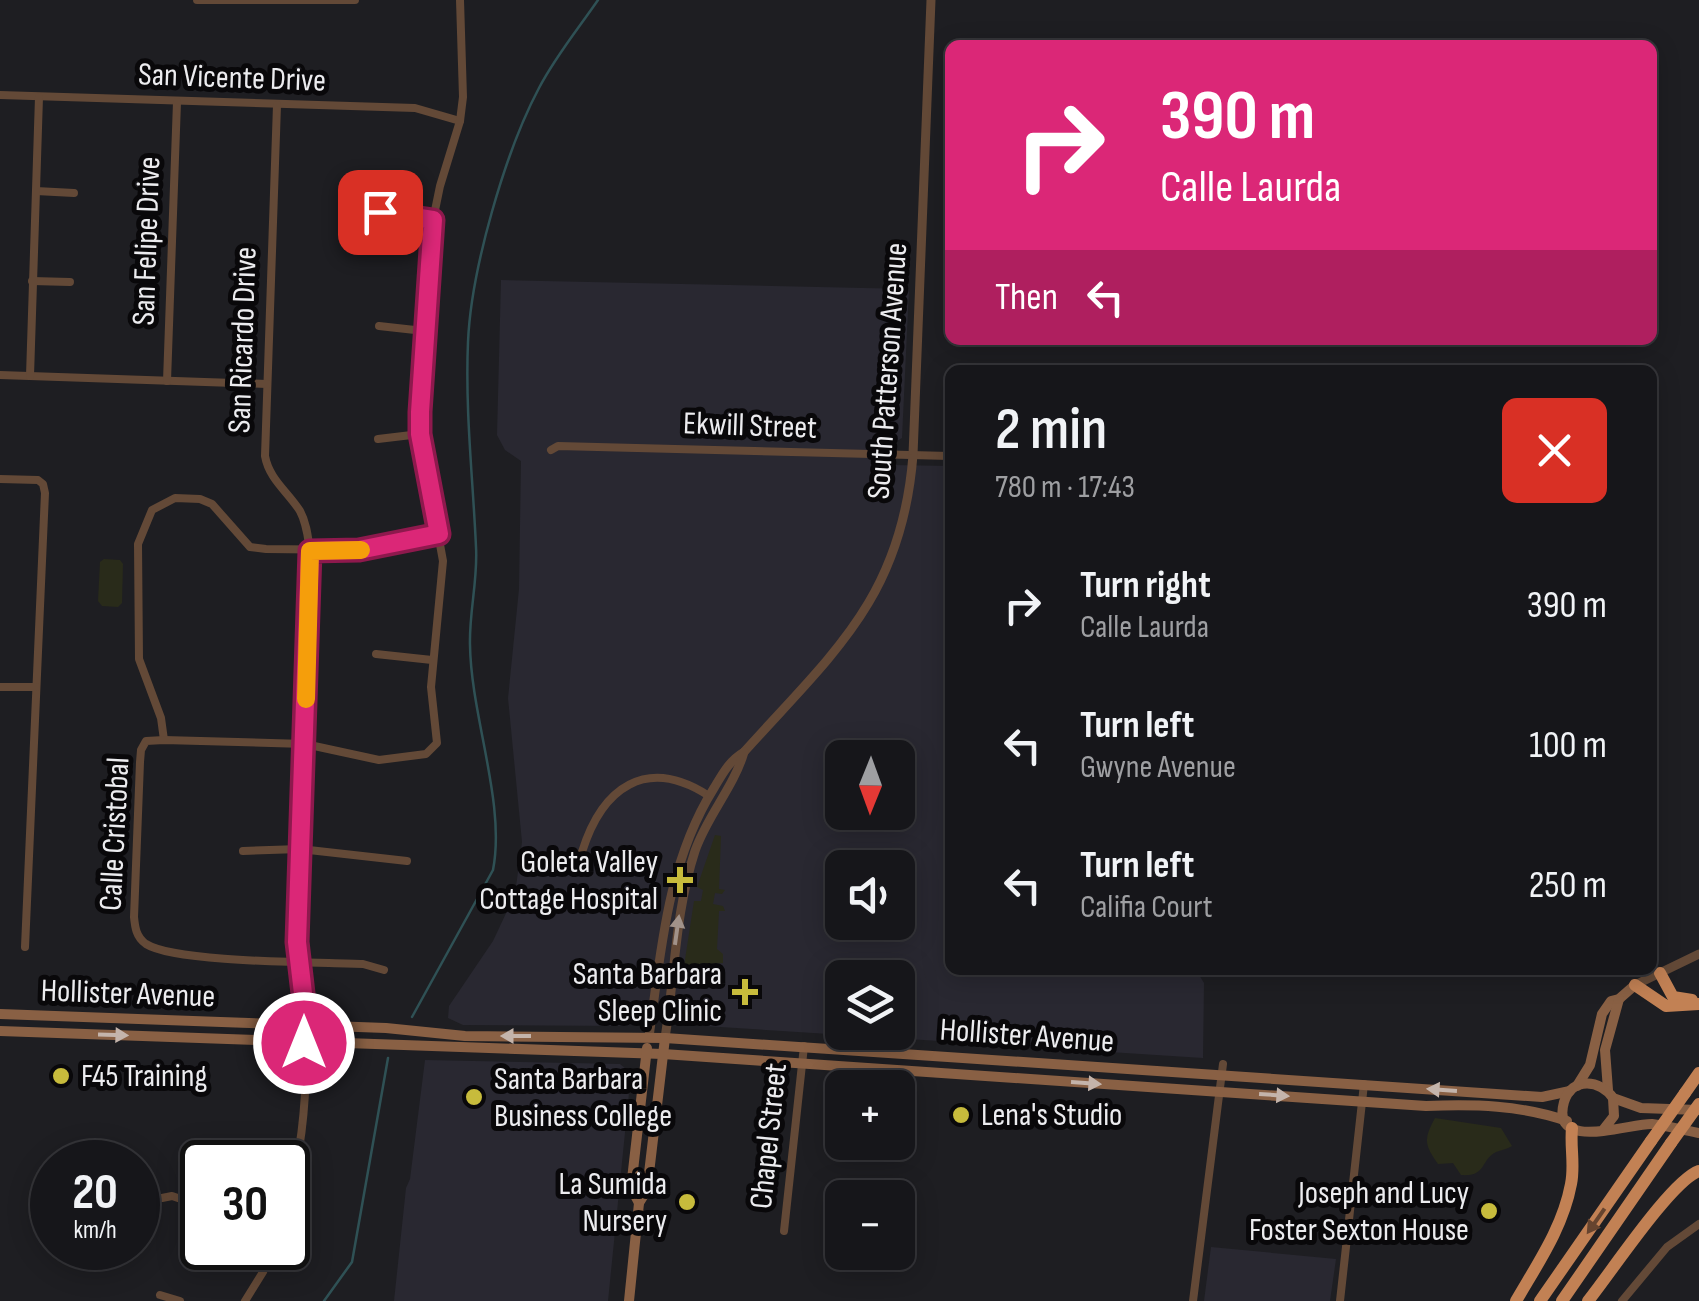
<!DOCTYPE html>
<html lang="en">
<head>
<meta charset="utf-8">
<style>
  body { margin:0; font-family:"Sofia Sans Condensed",sans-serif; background:#232327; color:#f1f3f6; height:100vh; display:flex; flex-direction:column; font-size:38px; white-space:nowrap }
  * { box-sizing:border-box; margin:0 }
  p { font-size:32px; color:#9e9fa2 }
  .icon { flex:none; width:55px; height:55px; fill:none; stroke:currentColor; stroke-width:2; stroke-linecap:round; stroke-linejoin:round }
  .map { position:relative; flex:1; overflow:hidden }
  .panel { position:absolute; left:945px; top:365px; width:712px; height:610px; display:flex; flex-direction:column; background:#16161a; border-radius:15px; box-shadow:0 5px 25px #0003,0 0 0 2px #353539 }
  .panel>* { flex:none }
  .hud { position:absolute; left:945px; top:40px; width:712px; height:305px; border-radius:15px; box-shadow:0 5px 25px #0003,0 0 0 2px #353539; background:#db2777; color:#fff; overflow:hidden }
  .needle { width:65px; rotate:181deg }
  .fabs { position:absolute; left:825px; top:740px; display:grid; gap:20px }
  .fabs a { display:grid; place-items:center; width:90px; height:90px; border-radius:15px; background:#16161a; box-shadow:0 5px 25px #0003,0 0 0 2px #353539; font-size:50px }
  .speed { position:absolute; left:30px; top:1140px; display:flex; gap:20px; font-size:50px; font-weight:700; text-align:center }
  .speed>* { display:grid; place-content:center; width:130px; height:130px; border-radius:50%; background:#16161a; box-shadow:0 5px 25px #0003,0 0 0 2px #353539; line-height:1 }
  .speed small { font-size:25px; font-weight:400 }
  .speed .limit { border:5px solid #111; border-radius:15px; background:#fff; color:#111 }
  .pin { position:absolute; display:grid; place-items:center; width:85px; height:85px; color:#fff; margin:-42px; border-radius:20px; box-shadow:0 5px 15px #0006 }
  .me { position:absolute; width:110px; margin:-55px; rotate:0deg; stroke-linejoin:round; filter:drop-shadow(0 0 8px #0008) }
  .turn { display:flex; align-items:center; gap:35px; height:210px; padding:0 50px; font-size:45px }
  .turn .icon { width:130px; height:130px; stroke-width:2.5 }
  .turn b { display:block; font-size:70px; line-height:85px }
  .then { display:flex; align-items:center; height:95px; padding:0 50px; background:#0003; gap:20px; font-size:38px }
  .round { display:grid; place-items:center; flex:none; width:105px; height:105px; border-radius:15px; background:#232327 }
  .summary { display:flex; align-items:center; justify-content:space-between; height:170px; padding:0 50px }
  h1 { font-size:60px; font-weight:600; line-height:75px }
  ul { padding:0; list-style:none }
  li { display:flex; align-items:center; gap:30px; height:140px; padding:0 50px }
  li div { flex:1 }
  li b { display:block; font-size:38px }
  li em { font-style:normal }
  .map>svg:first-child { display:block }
  .built { fill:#292831; fill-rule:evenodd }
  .green { fill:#292b1a }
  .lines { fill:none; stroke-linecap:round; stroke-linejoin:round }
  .stream { stroke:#2f5155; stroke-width:2.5 }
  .minor { stroke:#634937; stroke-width:8 }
  .tertiary { stroke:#634937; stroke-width:9 }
  .secondary { stroke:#896044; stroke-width:10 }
  .motorway { stroke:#c28154; stroke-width:12 }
  .motorway-bridge { stroke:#c28154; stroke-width:12 }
  .oneway { fill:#a1928a }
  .oneway2 { fill:#c4b4ab }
  .oneway3 { fill:#66442f }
  .route-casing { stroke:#8e194d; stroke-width:25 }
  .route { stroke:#db2777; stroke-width:18 }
  .slow { stroke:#f59e0b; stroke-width:18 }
  .poi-dot { fill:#c7bb3c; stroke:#09080a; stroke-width:4 }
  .labels { text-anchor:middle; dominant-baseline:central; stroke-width:10; stroke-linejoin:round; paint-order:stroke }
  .street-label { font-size:32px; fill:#ececef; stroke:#09080a }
  .poi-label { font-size:32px; fill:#ececef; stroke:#09080a; text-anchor:end }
</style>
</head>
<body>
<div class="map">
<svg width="1699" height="1301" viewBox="0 0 1699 1301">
  <rect width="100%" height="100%" fill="#1e1e22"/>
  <g class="built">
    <path d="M501 280 909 289 902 438 895 442 891 465 950 466V970H1196L1204 983 1203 1058 689 1025 680 1014H642L628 1026 463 1025 448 1018 449 1006 493 941 515 894 522 842 508 698 519 589 521 461 505 450 497 435ZM842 758H898V812H842ZM842 868H898V922H842ZM842 978H898V1032H842Z"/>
    <path d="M425 1060 620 1064 631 1073 608 1301H394L406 1188 410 1179Z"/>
    <path d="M1211 1247 1336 1259 1330 1301H1204Z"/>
  </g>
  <g class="green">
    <path d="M104 559 120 560 123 564 122 603 118 607 102 606 98 601 100 562Z"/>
    <path d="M715 835 721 836 719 889 725 890 722 894 715 893 713 904 723 906 725 911H719L717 949 723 954V963L684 966 694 901H701L703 890 697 887Z"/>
    <path d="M1435 1118 1501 1128 1512 1146C1507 1149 1501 1150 1496 1152 1480 1160 1487 1177 1461 1175L1453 1163 1438 1164C1425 1145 1423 1140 1435 1118Z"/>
  </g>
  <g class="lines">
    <g class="stream">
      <path d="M412 1017 493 870C506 803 471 717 470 645 469 612 478 580 476 547 473 479 465 411 468 342 471 270 505 152 539 88 555 57 578 29 598 0"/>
      <path d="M324 1301 352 1262 388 1058"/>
    </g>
    <g class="minor">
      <path d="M197 0H355"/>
      <path d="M0 95 415 108 460 121"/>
      <path d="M277 105 265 456C269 479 288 492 300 511 307 524 308 538 310 551L297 942C309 1025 311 1118 288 1199"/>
      <path d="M36 191 74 193"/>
      <path d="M380 212 433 220"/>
      <path d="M32 281 70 282"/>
      <path d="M379 326 424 331"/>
      <path d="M0 375 267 384"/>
      <path d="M30 376 39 97"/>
      <path d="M167 381 177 102"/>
      <path d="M378 439 420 434"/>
      <path d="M551 450 558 446 950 456"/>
      <path d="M0 479 38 480 43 484 45 493 25 947"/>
      <path d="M376 654 432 660"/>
      <path d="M0 687H36"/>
      <path d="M164 740 161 718 139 659 138 544 152 510 175 498 200 499 212 504 250 547 266 549 359 550 439 534"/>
      <path d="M243 851 300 849 407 861"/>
      <path d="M582 852C602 788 646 755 709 796"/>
      <path d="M384 970 363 964C320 962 176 963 146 944 136 937 135 927 134 917L140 762 141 750 146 741 164 740 305 744 379 760 426 754 437 743 431 687 443 561 420 434V390L433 220 440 186 460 121 463 97 460 0"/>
      <path d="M162 1198 172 1196 202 1206"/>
      <path d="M784 1231 804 1046"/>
      <path d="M160 1295 180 1301"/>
      <path d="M245 1301 263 1272 272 1248"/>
      <path d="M1193 1301 1223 1064"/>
      <path d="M1340 1301 1364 1084"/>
      <path d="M1622 1301 1667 1247 1699 1224"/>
    </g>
    <g class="tertiary">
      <path d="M1635 985 1699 954"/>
      <path d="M649 1037C661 951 667 863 714 788 723 773 729 761 744 752 832 654 902 598 913 455L931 0"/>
      <path d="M665 1038C675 975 675 912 695 851 707 816 734 787 744 752"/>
    </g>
    <g class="secondary">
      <path d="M0 1014 386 1028 465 1036 665 1038 1542 1097 1570 1091"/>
      <path d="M0 1031 663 1054 1426 1106C1474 1104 1521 1105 1567 1121"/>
      <path d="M1577 1086 1590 1065 1602 1014 1611 1001 1619 999 1635 985"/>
      <path d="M1608 1090 1605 1050 1619 999"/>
      <path d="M1613 1098 1641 1108 1698 1110"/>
      <path d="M1603 1130 1614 1116 1613 1098C1601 1080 1572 1076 1564 1102 1550 1153 1630 1123 1652 1124 1668 1126 1684 1130 1699 1133"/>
      <path d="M639 1203 631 1188 647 1048"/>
      <path d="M629 1301 639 1203 647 1190 665 1038"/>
    </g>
    <g class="motorway">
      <path d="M1660 973 1673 997 1692 1000"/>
      <path d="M1635 985 1666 1006 1699 1004"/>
      <path d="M1685 1093 1699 1073"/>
      <path d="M1516 1301C1538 1263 1563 1227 1571 1184 1575 1165 1570 1147 1572 1128"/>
      <path d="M1540 1301 1651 1141"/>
      <path d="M1562 1301 1671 1143"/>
      <path d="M1588 1301C1610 1274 1671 1181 1699 1171"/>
    </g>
    <g class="motorway-bridge">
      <path d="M1651 1141 1685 1093"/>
      <path d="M1671 1143 1699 1104"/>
    </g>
  </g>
  <defs><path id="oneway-solid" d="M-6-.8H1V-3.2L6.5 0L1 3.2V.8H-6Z" transform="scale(2.5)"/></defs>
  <use class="oneway" href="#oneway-solid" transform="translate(677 930) rotate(-82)"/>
  <g class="oneway2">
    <use href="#oneway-solid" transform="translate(113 1035) rotate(2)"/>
    <use href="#oneway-solid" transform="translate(516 1036) rotate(-180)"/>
    <use href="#oneway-solid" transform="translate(1086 1083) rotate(4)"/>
    <use href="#oneway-solid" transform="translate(1442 1090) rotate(-176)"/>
    <use href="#oneway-solid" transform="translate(1274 1095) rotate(4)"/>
  </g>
  <use class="oneway3" href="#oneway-solid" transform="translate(1596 1221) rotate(125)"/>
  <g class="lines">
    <g class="route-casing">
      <path id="route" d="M304 1043V1002L297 942 310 551 359 550 439 534 420 434V412L433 220 380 212"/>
    </g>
    <use href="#route" class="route"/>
    <path class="slow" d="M306 699 310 551 361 550"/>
  </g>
  <g class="poi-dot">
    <path d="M675 865h10v10h10v10h-10v10h-10v-10h-10v-10h10z"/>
    <path d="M740 977h10v10h10v10h-10v10h-10v-10h-10v-10h10z"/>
    <circle cx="61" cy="1076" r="10"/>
    <circle cx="474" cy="1097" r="10"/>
    <circle cx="961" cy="1115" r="10"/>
    <circle cx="687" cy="1202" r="10"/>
    <circle cx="1489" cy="1211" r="10"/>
  </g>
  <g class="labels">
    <g class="street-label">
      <text transform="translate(232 78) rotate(2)">San Vicente Drive</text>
      <text transform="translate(147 241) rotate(-88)">San Felipe Drive</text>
      <text transform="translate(243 340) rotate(-88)">San Ricardo Drive</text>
      <text transform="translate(888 371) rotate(-86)">South Patterson Avenue</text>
      <text transform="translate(750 426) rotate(2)">Ekwill Street</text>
      <text transform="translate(115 834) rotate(-87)">Calle Cristobal</text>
      <text transform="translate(128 994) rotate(2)">Hollister Avenue</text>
      <text transform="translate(1027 1036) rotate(4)">Hollister Avenue</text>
      <text transform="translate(769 1136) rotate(-84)">Chapel Street</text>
    </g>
    <g class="poi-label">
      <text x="658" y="862">Goleta Valley<tspan x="658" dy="37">Cottage Hospital</tspan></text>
      <text x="722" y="974">Santa Barbara<tspan x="722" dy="37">Sleep Clinic</tspan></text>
      <text x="81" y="1076" text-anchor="start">F45 Training</text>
      <text x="494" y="1079" text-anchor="start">Santa Barbara<tspan x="494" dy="37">Business College</tspan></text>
      <text x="981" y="1115" text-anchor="start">Lena's Studio</text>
      <text x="667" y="1184">La Sumida<tspan x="667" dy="37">Nursery</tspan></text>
      <text x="1469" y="1193">Joseph and Lucy<tspan x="1469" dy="37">Foster Sexton House</tspan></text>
    </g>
  </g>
</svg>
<div class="fabs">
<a><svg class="needle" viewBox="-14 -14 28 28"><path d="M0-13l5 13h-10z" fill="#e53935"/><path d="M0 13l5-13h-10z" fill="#9e9fa2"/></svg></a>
<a><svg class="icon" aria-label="sound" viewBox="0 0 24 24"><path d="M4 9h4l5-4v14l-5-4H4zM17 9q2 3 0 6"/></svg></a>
<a><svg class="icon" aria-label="layers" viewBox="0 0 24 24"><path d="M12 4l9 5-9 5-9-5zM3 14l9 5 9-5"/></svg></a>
<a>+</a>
<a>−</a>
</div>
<div class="speed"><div>20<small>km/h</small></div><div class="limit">30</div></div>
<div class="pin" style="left:380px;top:212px;background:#d93025"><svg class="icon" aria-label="arrive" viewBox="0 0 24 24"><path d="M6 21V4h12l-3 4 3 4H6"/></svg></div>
<svg class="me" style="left:304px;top:1043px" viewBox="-20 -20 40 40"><circle r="17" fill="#db2777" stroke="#fff" stroke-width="3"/><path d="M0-11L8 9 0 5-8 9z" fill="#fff"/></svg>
<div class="hud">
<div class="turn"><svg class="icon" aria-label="right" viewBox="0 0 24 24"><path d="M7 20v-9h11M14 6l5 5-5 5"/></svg><div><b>390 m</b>Calle Laurda</div></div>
<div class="then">Then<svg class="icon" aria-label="left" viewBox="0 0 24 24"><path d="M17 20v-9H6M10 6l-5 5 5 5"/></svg></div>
</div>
<section class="panel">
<div class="summary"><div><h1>2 min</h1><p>780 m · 17:43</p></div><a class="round" style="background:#d93025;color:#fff"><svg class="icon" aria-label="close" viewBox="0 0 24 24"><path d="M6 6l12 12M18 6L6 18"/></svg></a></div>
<ul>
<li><svg class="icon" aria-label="right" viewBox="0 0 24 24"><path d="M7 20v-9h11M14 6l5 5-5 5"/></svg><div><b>Turn right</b><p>Calle Laurda</p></div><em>390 m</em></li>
<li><svg class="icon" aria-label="left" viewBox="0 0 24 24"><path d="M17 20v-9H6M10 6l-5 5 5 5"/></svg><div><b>Turn left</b><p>Gwyne Avenue</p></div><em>100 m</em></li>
<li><svg class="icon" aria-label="left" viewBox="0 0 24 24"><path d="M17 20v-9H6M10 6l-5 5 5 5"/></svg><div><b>Turn left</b><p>Califia Court</p></div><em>250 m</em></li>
</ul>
</section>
</div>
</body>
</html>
